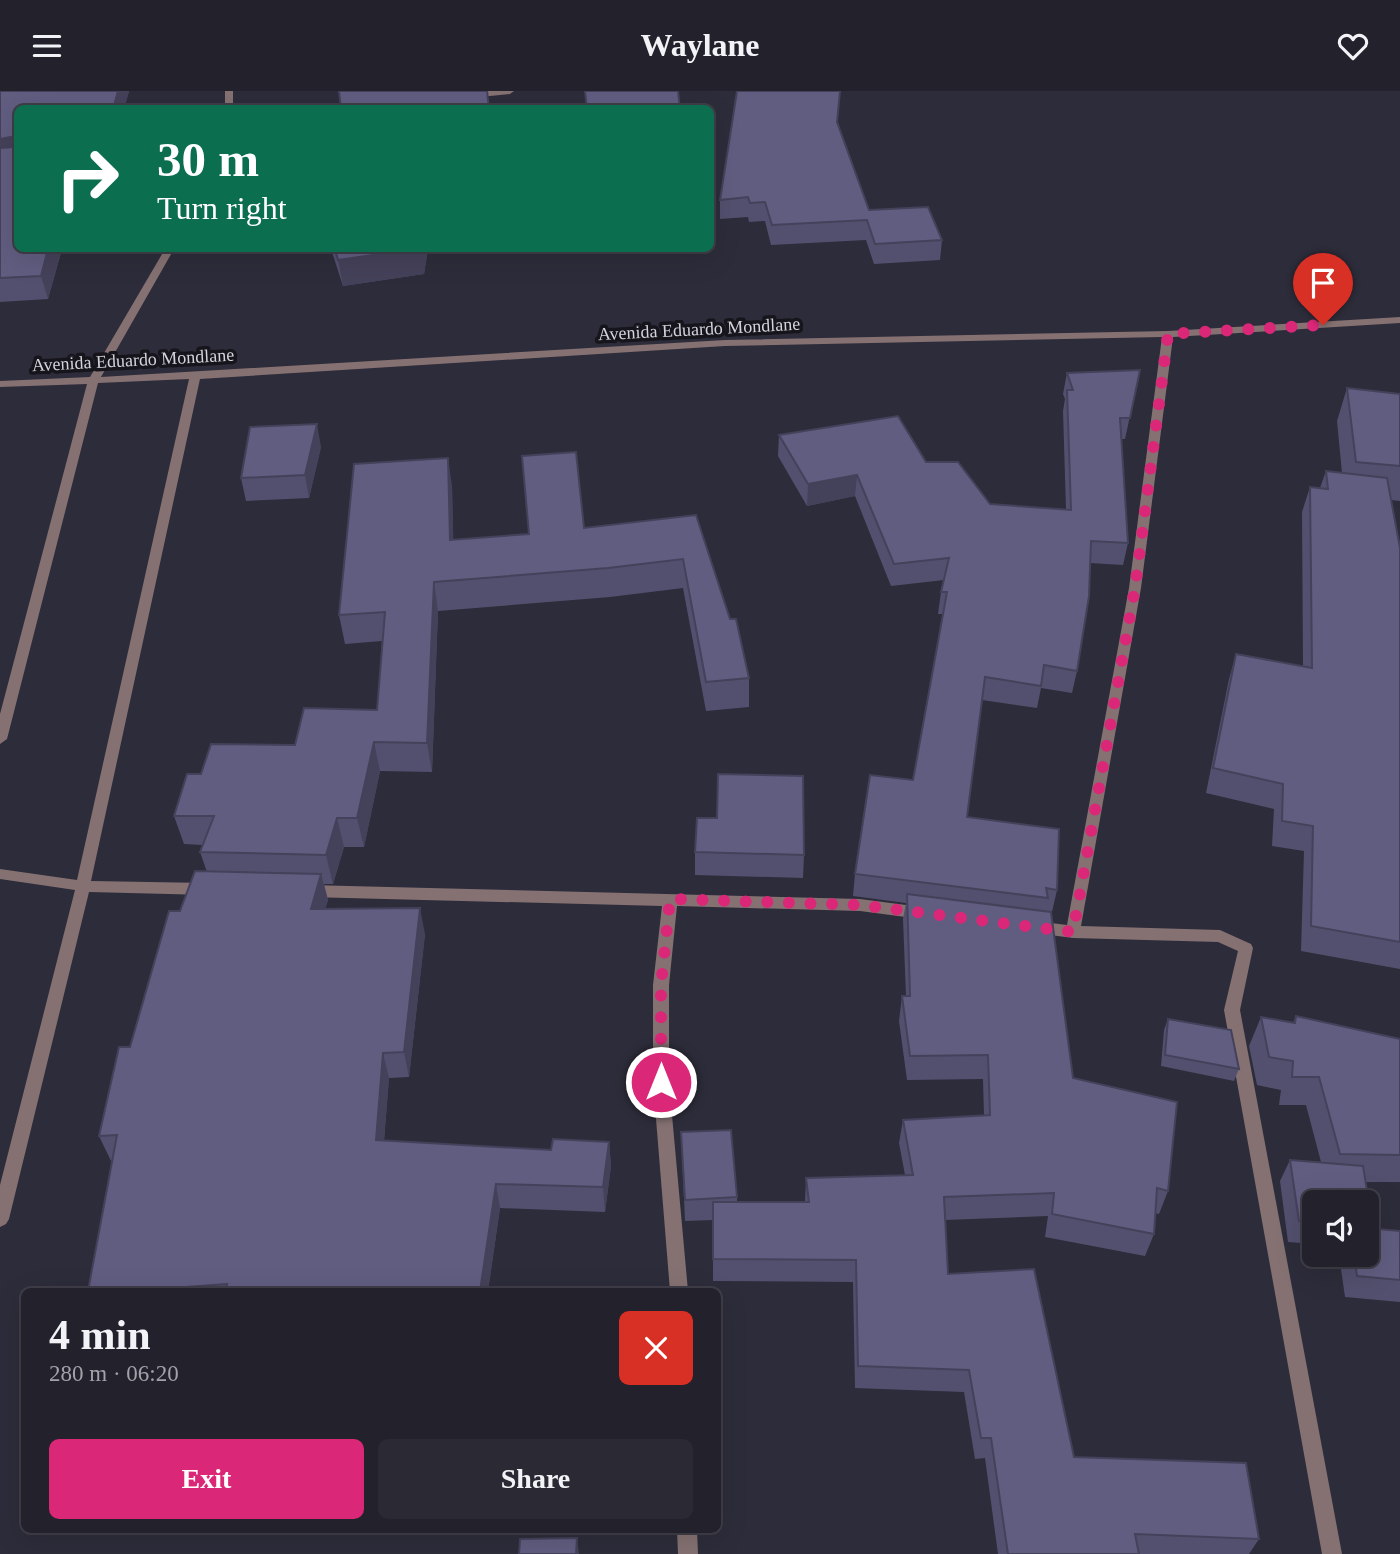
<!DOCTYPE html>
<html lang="en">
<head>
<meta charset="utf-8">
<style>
  body { margin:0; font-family:"Times New Roman",serif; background:#2a2934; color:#f1f3f6; height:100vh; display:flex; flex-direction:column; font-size:26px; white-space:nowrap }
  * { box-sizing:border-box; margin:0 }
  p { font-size:23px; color:#a2a3a9 }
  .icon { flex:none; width:38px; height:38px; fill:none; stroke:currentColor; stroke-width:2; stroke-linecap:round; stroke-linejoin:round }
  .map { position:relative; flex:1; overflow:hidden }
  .drawer { position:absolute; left:21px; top:1197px; width:700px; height:245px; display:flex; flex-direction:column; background:#22212c; border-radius:10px; box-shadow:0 7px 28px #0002,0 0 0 2px #3f3e48 }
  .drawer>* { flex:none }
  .top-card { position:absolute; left:14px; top:14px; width:700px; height:147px; border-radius:10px; box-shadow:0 7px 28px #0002,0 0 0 2px #3f3e48; background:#0b6e4f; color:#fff; overflow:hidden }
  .buttons { position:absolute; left:1302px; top:1099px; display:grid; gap:14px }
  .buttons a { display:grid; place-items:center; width:77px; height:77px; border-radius:10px; background:#22212c; box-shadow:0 7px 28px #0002,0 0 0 2px #3f3e48; font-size:35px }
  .pin { position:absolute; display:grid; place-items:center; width:60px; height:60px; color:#fff; margin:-72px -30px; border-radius:50% 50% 50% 0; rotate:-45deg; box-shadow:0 0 7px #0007 }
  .pin .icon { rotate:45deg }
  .me { position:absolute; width:77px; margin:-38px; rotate:0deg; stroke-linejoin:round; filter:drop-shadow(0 0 5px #0008) }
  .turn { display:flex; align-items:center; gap:24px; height:147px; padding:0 28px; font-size:32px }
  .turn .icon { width:91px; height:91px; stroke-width:2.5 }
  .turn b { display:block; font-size:49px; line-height:60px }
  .round { display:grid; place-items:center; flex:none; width:74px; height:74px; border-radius:10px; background:#2a2934 }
  .overview { display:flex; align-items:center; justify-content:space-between; height:119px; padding:0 28px }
  h1 { font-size:42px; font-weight:800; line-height:52px }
  .cta { display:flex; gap:14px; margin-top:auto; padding:14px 28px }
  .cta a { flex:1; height:80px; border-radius:10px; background:#db2777; color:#fff; font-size:28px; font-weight:800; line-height:80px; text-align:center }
  .cta a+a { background:#2a2934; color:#f1f3f6 }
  header { display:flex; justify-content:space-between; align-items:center; height:91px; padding:0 28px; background:#22212c; font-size:32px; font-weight:800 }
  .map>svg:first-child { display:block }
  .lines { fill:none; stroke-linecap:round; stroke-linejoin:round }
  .minor { fill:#857172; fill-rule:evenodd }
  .wall { fill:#53506f }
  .shaded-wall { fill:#44415a }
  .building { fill:#615d81; stroke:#44415a; stroke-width:2 }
  .route { stroke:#db2777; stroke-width:12; stroke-dasharray:0 21.6 }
  .labels { text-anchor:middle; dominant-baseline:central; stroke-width:7; stroke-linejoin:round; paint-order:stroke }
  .far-street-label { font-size:18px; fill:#d3d3dc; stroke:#16151c }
</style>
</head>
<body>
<header><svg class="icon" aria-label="menu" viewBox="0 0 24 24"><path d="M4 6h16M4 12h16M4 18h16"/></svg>Waylane<svg class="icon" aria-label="heart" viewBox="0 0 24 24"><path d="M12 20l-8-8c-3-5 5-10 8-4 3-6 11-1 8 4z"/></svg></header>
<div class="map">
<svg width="1400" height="1463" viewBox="0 0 1400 1463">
  <rect width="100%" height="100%" fill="#2d2c3a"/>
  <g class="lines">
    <g class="minor">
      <rect x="225" y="0" width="8" height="18"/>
      <path d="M485 0H514L510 3 470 7 466 4Z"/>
      <path d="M165 158H174L101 286 725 249 1168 240 1400 226V232L1173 246 1141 497 1081 835 1220 839 1251 853 1253 857 1240 919 1342 1463H1322L1224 919 1238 860 1218 851 1073 847 1035 842 1030 840 1028 836 1030 832 1035 830 1067 834 1129 497 1162 246 725 255 200 288 91 790 208 792 213 794 215 798 213 802 208 804 89 801 9 1128 6 1133 0 1136V1094L75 799 0 788V778L77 789 189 288 98 292 7 648 0 653V623L87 293 0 296V290L90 286Z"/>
      <path d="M308 794 860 808 921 816 926 818 928 822 926 826 921 828 860 820 677 815 669 894V991L688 1200H670L653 991V894L662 815 308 806 303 804 301 800 303 796Z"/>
      <path d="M677 1438H697L698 1463H678Z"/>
    </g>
  </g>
  <g class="wall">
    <path d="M0 0H129L124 18H18V158H62L48 208 0 211Z"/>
    <path d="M838 32 869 119 942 149 940 169 874 173 866 149 771 154 765 130 749 131 748 126 720 128V109Z"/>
    <path d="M331 158H428L424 183 343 195Z"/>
    <path d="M1140 279 1125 348H1121L1128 452 1123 474 1090 472 1077 580 1072 602 1041 597 1037 617 982 609 967 726 1057 799 1052 821 1045 820 1073 987 1168 1100 1159 1123 1155 1122 1154 1143 1145 1165 1045 1146 1048 1125 945 1129 948 1183 1074 1366 1259 1448 1249 1463H998L985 1367 975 1368 964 1301 855 1297 853 1191 713 1190V1129L685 1130 681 1041 737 1106V1111H805L806 1087 905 1084 899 1052 903 1029 984 1025 983 988 907 989 899 930 902 905H906L903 828 906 812 853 805 855 783 913 689 943 523H938L941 501 944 489 891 495 855 405 807 415 778 365 779 344 926 371 990 413 1066 418 1063 320 1065 308 1063 303 1067 282Z"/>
    <path d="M1347 297 1400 303V410L1391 409 1400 457V878L1301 860 1304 760 1272 755 1274 718 1206 702 1229 588 1236 563 1303 575 1302 421 1310 396 1320 397 1326 380 1342 382 1337 330Z"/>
    <path d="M321 356 309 407 246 410 241 387Z"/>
    <path d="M452 395 453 449 529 443 696 424 749 587V616L706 620 683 497 610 506 438 520 432 681 380 680 364 756H344L333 793H324L328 809 325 818 425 843 409 986 389 987 384 1050 551 1059 609 1051 611 1075 605 1121 500 1117 488 1200H88L113 1069 111 1070 99 1045 130 956 180 820 207 781 200 761 203 754 184 753 174 725 201 683 295 654 377 619 382 550 345 553 339 524Z"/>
    <path d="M695 761 804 764 803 787 695 784Z"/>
    <path d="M1296 925 1400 948V1091H1365L1373 1136 1372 1138 1400 1140V1211L1345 1206 1339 1164H1367V1111H1314V1153L1288 1151 1280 1090 1290 1069 1321 1071 1306 1014H1279L1281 999 1257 994 1249 955 1261 926 1293 932Z"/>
    <path d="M1168 928 1239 978 1234 990 1161 975 1164 939Z"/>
  </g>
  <g class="shaded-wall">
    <path d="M118 0H129L124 18H113Z"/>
    <path d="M11 46 18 68 0 72V48Z"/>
    <path d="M48 158H62L48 208 41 185Z"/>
    <path d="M415 158H428L424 183 343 195 338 169Z"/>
    <path d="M317 333 321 356 309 407 305 384Z"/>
    <path d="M448 367 452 395 454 478 450 449Z"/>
    <path d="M857 384 855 405 807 415 808 393Z"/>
    <path d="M434 491 438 520 432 681 427 652Z"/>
    <path d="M374 651 380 680 364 756 357 727Z"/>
    <path d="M337 727 344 756 333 793 326 764Z"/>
    <path d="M321 783 328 809 317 844 311 818Z"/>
    <path d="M420 817 425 843 409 986 404 961Z"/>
    <path d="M383 962 389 987 382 1074 376 1049Z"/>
    <path d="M609 1051 611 1075 605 1121 603 1096Z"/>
    <path d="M496 1093 500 1117 488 1200H480Z"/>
    <path d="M577 1447 579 1463H576Z"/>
  </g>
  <g class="building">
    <path d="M0 0H118L113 18H18V158H48L41 185 0 187V57L13 56 11 46 0 48Z"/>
    <path d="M339 0H487L489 18H341Z"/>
    <path d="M585 0H678L680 18H587Z"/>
    <path d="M737 0H840L837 31 869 119 928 116 942 149 875 153 867 129 772 134 765 111 750 112 748 106 720 109Z"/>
    <path d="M335 158H415L338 169Z"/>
    <path d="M1140 279 1130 327H1120L1128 452 1091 450 1089 505 1077 580 1044 574 1041 595 985 586 967 726 1059 738 1057 799 1046 797 1048 807 855 783 870 684 913 689 947 501H941L949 467 894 473 857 384 808 393 779 344 898 325 926 371H958L990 413 1071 419 1067 299H1073L1067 282Z"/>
    <path d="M1347 297 1400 303V375L1356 371Z"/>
    <path d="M317 333 305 384 241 387 250 336Z"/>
    <path d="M576 361 584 437 696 424 730 528H736L749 587 706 591 683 468 608 477 434 491 427 652 374 651 357 727H337L326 764 200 761 214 725H174L187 683H201L211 653 295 654 304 617 377 619 385 521 339 524 354 373 448 367 450 449 529 443 522 365Z"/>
    <path d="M1326 380 1387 387 1400 457V851L1311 835 1313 735 1282 730 1283 693 1213 677 1236 563 1312 577 1310 396 1328 398Z"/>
    <path d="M718 683 803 685 804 764 695 761 697 727H717Z"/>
    <path d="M195 780 321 783 311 818 420 817 404 961 383 962 376 1049 551 1059 553 1048 609 1051 603 1096 496 1093 480 1200H226L227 1193 127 1200H88L117 1044 99 1045 119 956H130L169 820H180Z"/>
    <path d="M907 803 1051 821 1073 987 1177 1011 1168 1100 1157 1097 1154 1143 1052 1123 1054 1102 944 1106 948 1183 1034 1178 1074 1366 1246 1372 1259 1448 1135 1443 1139 1463H1008L991 1347H981L969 1279 858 1275 856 1169 713 1168V1111H809L806 1087 913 1084 903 1029 990 1024 988 964 910 965 902 905H910Z"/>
    <path d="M1296 925 1400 948V1064L1340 1063 1319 986H1292L1293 970 1269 966 1261 926 1295 932Z"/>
    <path d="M1168 928 1231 939 1239 978 1165 964Z"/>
    <path d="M731 1039 737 1106 685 1109 681 1041Z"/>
    <path d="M1290 1069 1363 1075 1373 1136H1367V1111H1314V1131L1299 1130Z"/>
    <path d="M1367 1137 1400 1140V1189L1357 1185 1354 1164H1367Z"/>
    <path d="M577 1447 576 1463H519L520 1448Z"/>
  </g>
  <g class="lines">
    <path class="route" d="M661 991V894L670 808 860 814 1073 841 1135 497 1168 243 1323 234"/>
  </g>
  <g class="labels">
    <g class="far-street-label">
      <text transform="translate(699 238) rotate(-3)">Avenida Eduardo Mondlane</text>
      <text transform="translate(133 269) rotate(-3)">Avenida Eduardo Mondlane</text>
    </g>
  </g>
</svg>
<div class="buttons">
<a><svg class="icon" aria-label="sound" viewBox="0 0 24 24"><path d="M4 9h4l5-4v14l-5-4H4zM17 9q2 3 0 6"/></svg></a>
</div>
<div class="pin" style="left:1323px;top:234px;background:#d93025"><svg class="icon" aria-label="arrive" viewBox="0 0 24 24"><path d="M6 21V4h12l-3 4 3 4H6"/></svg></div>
<svg class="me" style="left:661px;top:991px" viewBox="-20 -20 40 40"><circle r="17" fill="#db2777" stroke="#fff" stroke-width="3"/><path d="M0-11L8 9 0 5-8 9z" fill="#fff"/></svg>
<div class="top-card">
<div class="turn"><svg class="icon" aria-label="right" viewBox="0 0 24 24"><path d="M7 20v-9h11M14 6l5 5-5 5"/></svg><div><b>30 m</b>Turn right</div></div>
</div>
<section class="drawer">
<div class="overview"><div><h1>4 min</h1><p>280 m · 06:20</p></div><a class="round" style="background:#d93025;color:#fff"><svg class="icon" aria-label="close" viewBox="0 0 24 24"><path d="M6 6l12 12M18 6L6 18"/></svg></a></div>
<div class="cta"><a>Exit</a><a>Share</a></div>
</section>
</div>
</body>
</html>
